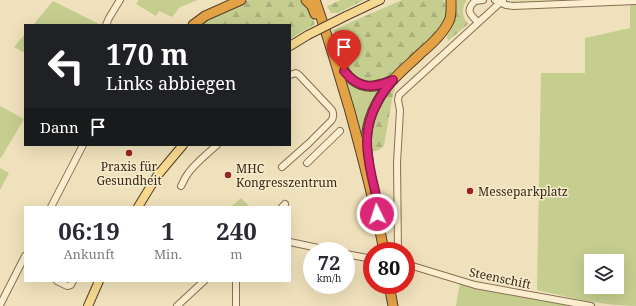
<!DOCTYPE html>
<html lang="de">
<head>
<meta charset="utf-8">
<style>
  body { margin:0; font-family:"Noto Serif",serif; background:#f2f2f3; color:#2b2b33; height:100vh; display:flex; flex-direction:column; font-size:15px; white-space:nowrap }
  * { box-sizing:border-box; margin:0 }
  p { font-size:13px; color:#7c7c81 }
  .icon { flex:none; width:22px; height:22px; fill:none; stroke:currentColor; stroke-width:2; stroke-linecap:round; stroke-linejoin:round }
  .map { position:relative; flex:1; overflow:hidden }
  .panel { position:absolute; left:24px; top:206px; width:267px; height:76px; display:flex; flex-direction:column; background:#fff; border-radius:0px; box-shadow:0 4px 16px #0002 }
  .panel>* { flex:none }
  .banner { position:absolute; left:24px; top:24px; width:267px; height:122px; border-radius:0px; box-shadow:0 4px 16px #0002; background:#202124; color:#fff; overflow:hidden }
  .buttons { position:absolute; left:584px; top:254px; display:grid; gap:8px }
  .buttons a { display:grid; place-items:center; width:40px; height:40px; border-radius:0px; background:#fff; box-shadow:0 4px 16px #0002; font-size:20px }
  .speed { position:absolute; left:303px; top:242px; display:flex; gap:8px; font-size:20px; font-weight:700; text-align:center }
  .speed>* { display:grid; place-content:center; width:52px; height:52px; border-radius:50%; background:#fff; box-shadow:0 4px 16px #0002; line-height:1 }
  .speed small { font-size:10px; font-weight:400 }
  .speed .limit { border:6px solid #d22; background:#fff; color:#111 }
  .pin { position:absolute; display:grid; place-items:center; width:34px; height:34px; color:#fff; margin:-41px -17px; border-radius:50% 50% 50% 0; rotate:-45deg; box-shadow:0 0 4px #0007 }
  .pin .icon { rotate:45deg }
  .me { position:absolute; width:44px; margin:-22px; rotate:356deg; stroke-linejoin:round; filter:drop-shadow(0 0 3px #0008) }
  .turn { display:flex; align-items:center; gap:14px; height:84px; padding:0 16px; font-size:18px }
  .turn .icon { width:52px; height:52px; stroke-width:2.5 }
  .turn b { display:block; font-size:28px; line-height:34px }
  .then { display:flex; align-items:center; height:38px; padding:0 16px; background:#0003; gap:8px; font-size:15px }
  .eta { display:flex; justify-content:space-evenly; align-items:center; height:68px; text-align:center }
  .eta b { font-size:24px; font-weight:700; line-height:28px }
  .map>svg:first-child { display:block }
  .farmland { fill:url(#farmland-dots) }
  .grass { fill:#c5cd8f; fill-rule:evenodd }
  .forest { fill:url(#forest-firs) }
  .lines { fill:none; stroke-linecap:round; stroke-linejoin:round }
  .minor-casing { stroke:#877055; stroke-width:8 }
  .major-casing { stroke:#543e2a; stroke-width:10 }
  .highway-casing { stroke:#543e2a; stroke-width:11 }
  .minor { stroke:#faeece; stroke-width:6 }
  .major { stroke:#f6d890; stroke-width:8 }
  .highway { stroke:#e4a246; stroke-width:9 }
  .major-bridge-casing { stroke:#543e2a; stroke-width:10; stroke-linecap:butt }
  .major-bridge { stroke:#f6d890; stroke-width:8 }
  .route-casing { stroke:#8e194d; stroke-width:10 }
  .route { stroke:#db2777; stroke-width:7 }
  .poi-dot { fill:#982422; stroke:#f6ebcb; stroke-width:1.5 }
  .labels { text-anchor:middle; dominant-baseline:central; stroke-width:3; stroke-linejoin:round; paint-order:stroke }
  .poi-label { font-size:12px; fill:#35281a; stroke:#f6ebcb; text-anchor:start }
  .street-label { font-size:12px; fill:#35281a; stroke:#f6ebcb }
</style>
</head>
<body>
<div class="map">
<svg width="636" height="306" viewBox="0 0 636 306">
  <defs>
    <pattern id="farmland-dots" width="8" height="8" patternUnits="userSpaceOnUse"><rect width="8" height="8" fill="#e5dca8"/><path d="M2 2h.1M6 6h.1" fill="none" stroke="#c5bd90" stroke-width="1.8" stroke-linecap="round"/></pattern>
    <pattern id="forest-firs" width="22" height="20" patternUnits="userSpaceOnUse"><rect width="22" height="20" fill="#c5cd8f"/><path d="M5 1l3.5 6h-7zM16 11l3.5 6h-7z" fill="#aab07b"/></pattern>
  </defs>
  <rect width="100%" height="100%" fill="#efe1bb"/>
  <path class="farmland" d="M514 0H556L554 2H512Z"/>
  <g class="grass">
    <path d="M139 0H198L180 7 172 17 159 11 156 16 136 4Z"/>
    <path d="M53 1 101 25H33Z"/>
    <path d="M630 2H636V306C603 306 569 297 537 290L541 73H585V38L630 28ZM591 261H617V287H591Z"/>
    <path d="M25 34V53L14 47Z"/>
    <path d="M344 77C355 90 366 93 382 89 368 109 363 121 362 145Z"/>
    <path d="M0 106 24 119 1 158 0 157Z"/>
    <path d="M0 168 9 173 0 190Z"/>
    <path d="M241 198 250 207H231Z"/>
    <path d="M460 283 578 306H456Z"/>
  </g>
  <g class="forest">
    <path d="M249 0H303L310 8 315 24 290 39V25H198L207 19Z"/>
    <path d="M341 0H364L338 13H331L327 6Z"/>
    <path d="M402 0H443C447 6 447 13 444 20 440 32 429 40 421 48 405 63 378 94 354 76 342 67 338 44 333 30Z"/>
    <path d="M457 0H467C461 8 462 16 468 24L448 41 447 36C453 25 458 13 457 0Z"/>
    <path d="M394 88 395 89 392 99 384 146C380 150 376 151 371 152 370 134 375 112 385 97 388 94 391 91 394 88Z"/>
  </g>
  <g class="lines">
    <g class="minor-casing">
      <g id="minor">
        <path d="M495 0 506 5 513 6 636 1"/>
        <path d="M478 22C469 14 466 10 475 1L483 0"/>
        <path d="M106 25 109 18 120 0"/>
        <path d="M307 163 340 131"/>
        <path d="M282 167 309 143 331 121C334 117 334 114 332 110L299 75 296 73 290 75"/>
        <path d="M181 186C184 181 184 179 187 175 193 165 208 153 217 145"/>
        <path d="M51 207 83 145"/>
        <path d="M282 207 285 204"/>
        <path d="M290 242 332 251"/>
        <path d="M398 251 397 163 400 110 398 100 399 95 503 0"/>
        <path d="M346 254 367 258"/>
        <path d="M406 264 475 285 591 306"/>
        <path d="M57 281 67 286 71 285 73 281"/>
        <path d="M236 281V306"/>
        <path d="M0 305 25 256"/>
        <path d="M177 306 204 281"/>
      </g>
    </g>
    <g class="major-casing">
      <g id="major">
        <path d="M346 16 380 0"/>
        <path d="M290 46 308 35"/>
        <path d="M138 207 157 176 183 145"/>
        <path d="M88 306 99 281"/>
      </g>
    </g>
    <g class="highway-casing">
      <g id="highway">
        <path d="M306 0 312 6 315 14"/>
        <path d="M315 0C328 36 338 72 349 108 362 155 375 203 384 251"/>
        <path d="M193 25 205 16 241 0"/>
        <path d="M340 62C345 77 359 88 374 86 381 85 387 83 393 80"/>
        <path d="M368 159C362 130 373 103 392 81 401 71 412 62 421 53 432 44 443 34 449 21 452 15 451 7 451 0"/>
        <path d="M389 285 393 306"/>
      </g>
    </g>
    <use href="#minor" class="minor"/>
    <use href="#major" class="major"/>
    <use href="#highway" class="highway"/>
    <g class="major-bridge-casing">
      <path id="major-bridge" d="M308 35 346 16"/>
    </g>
    <use href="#major-bridge" class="major-bridge"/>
  </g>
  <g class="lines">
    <g class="route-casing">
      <path id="route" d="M344 71C358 89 373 89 393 80 387 87 381 94 377 103 363 129 366 150 372 178 375 190 378 201 377 214"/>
    </g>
    <use href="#route" class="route"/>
  </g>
  <g class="poi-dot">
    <circle cx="129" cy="153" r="4"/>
    <circle cx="228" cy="175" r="4"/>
    <circle cx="470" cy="191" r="4"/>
  </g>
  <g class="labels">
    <g class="poi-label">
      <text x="129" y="166" text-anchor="middle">Praxis für<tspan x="129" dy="14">Gesundheit</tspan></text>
      <text x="236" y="168">MHC<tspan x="236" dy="14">Kongresszentrum</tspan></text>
      <text x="478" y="191">Messeparkplatz</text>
    </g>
    <g class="street-label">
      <text transform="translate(500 278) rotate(12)">Steenschift</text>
    </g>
  </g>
</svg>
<div class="buttons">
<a><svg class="icon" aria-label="layers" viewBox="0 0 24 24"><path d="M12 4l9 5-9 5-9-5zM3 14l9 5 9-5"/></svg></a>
</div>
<div class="speed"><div>72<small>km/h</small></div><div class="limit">80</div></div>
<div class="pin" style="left:344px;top:71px;background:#d93025"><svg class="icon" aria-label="arrive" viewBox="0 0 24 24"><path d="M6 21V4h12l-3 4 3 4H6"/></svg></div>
<svg class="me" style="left:377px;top:214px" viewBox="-20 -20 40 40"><circle r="17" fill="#db2777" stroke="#fff" stroke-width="3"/><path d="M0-11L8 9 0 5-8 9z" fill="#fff"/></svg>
<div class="banner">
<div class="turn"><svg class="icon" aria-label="left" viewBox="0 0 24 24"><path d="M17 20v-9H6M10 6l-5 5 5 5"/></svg><div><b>170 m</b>Links abbiegen</div></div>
<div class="then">Dann<svg class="icon" aria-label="arrive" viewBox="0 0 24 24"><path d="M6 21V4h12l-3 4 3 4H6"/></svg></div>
</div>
<section class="panel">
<div class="eta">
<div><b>06:19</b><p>Ankunft</p></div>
<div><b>1</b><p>Min.</p></div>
<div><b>240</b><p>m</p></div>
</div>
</section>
</div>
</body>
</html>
